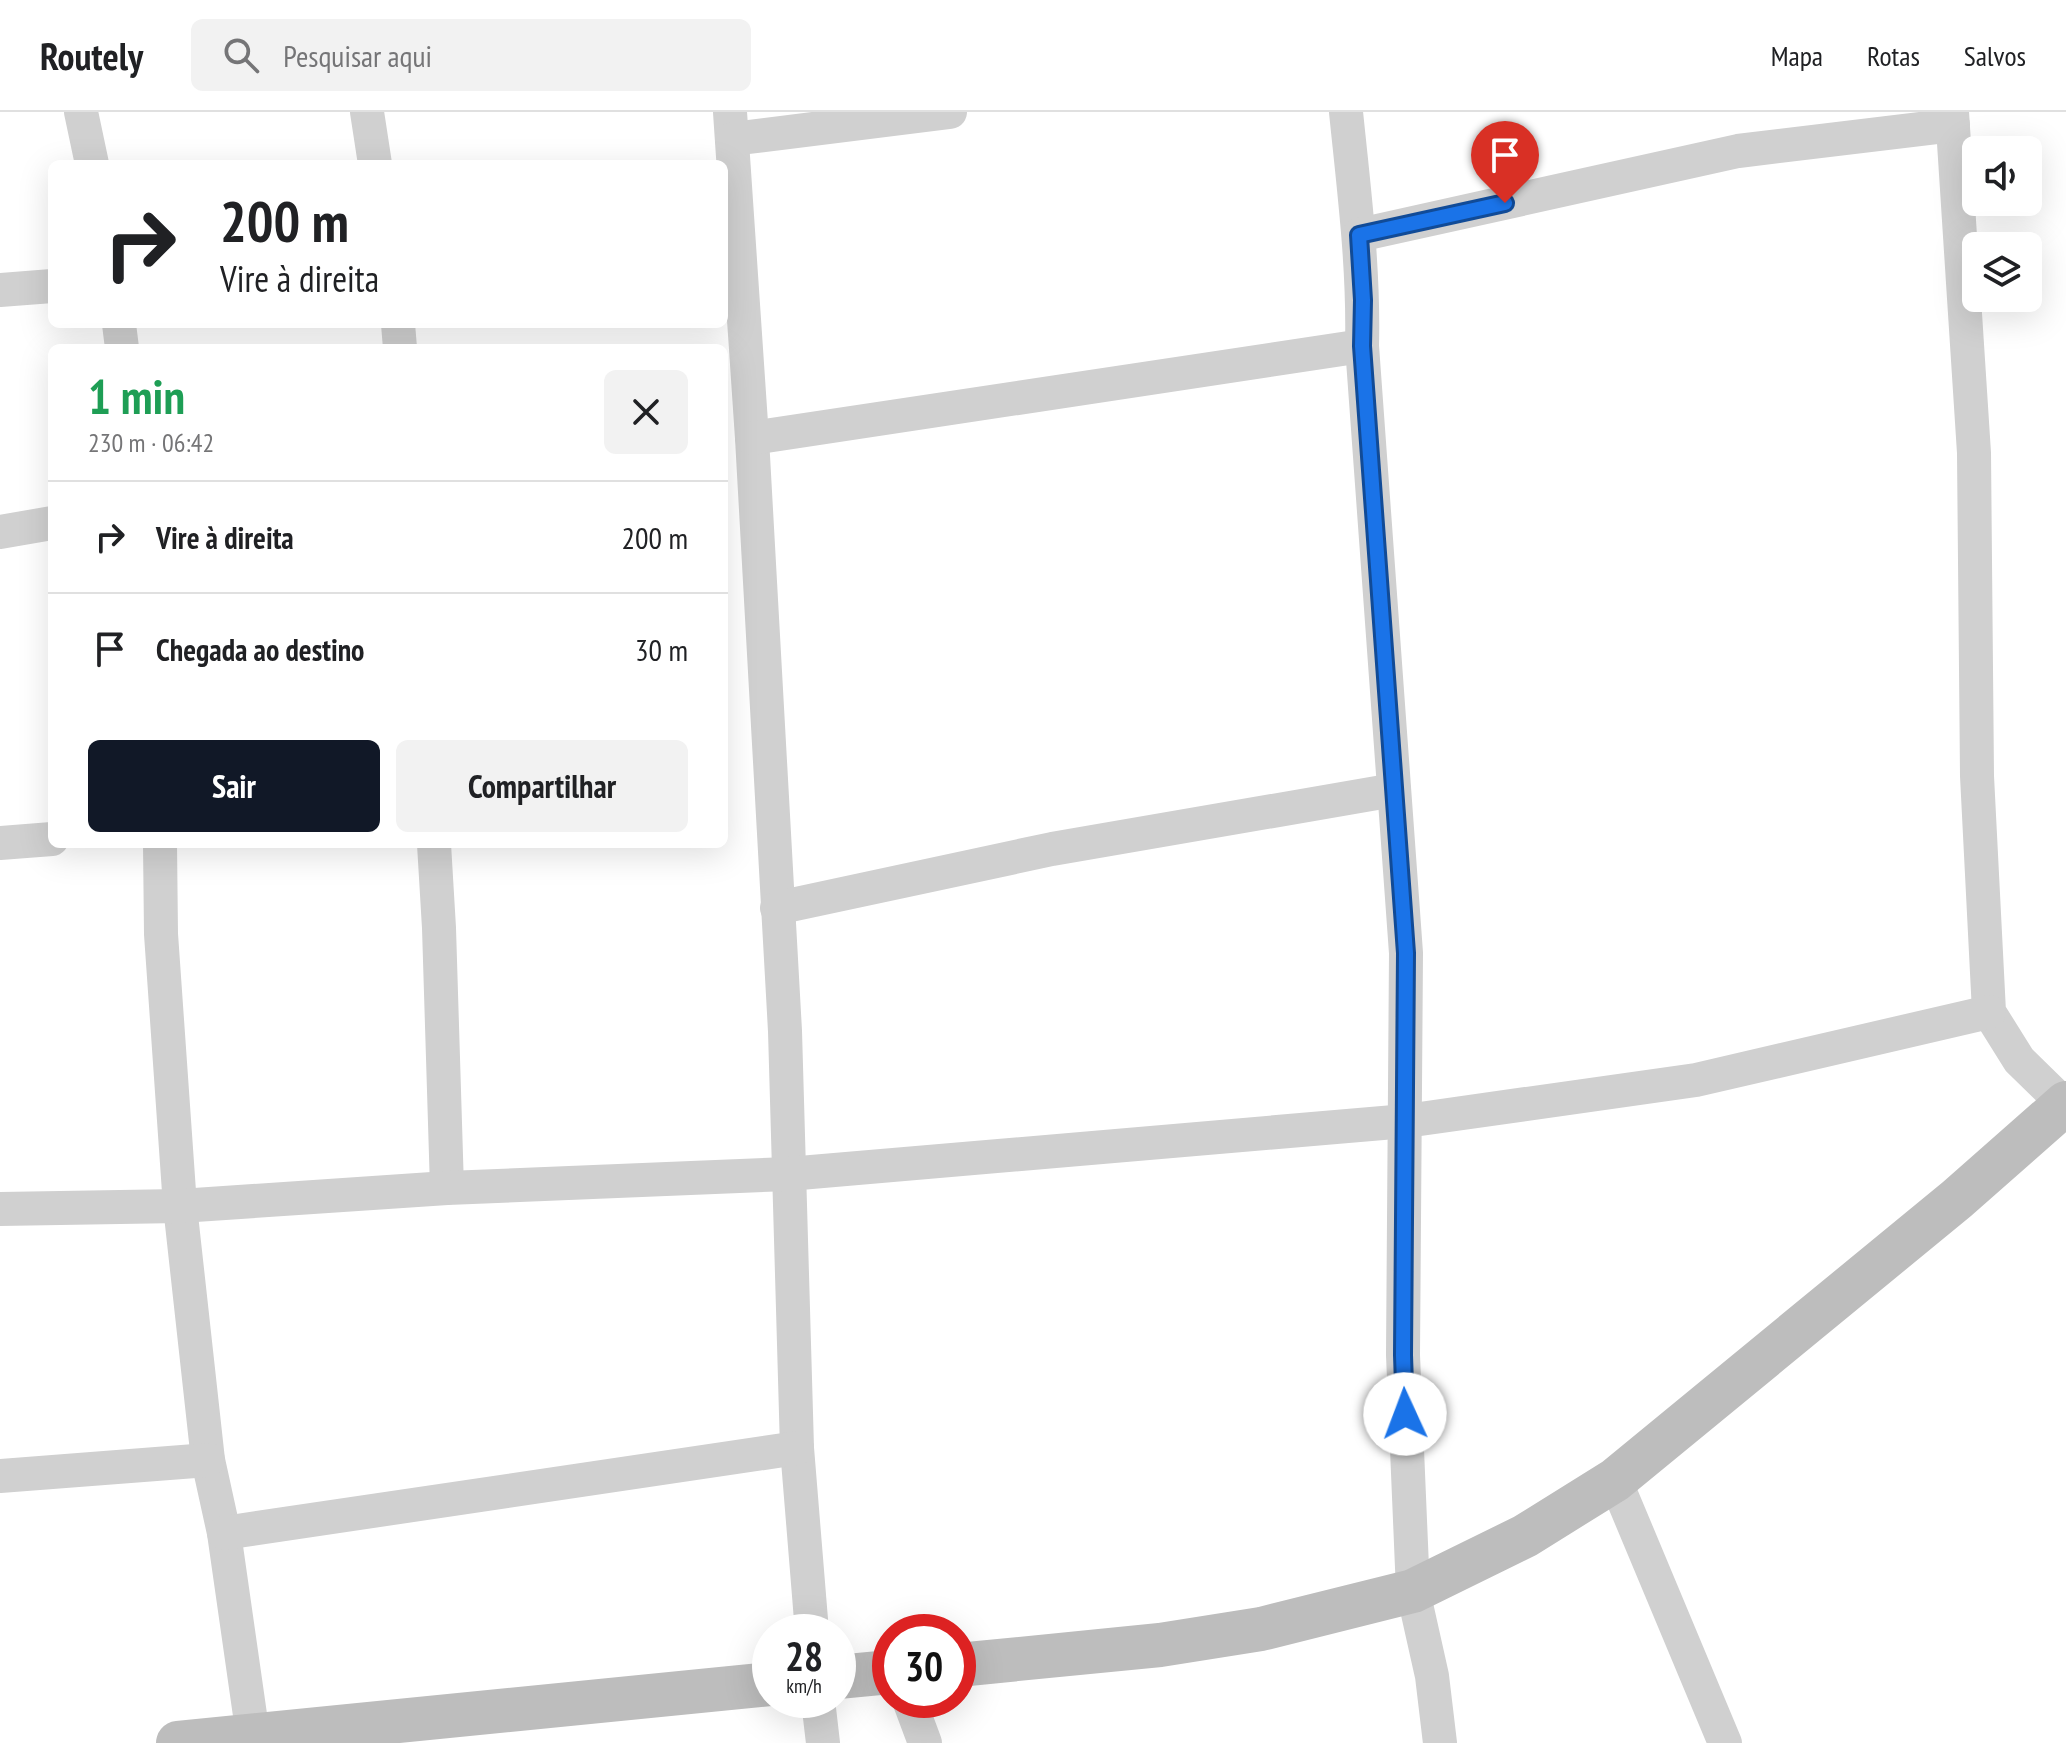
<!DOCTYPE html>
<html lang="pt">
<head>
<meta charset="utf-8">
<style>
  body { margin:0; font-family:"PT Sans Narrow",sans-serif; background:#f2f2f2; color:#202124; height:100vh; display:flex; flex-direction:column; font-size:30px; white-space:nowrap }
  * { box-sizing:border-box; margin:0 }
  p { font-size:26px; color:#757577 }
  .icon { flex:none; width:44px; height:44px; fill:none; stroke:currentColor; stroke-width:2; stroke-linecap:round; stroke-linejoin:round }
  .map { position:relative; flex:1; overflow:hidden }
  .drawer { position:absolute; left:48px; top:232px; width:680px; height:504px; display:flex; flex-direction:column; background:#fff; border-radius:12px; box-shadow:0 8px 32px #0002 }
  .drawer>* { flex:none }
  .top-card { position:absolute; left:48px; top:48px; width:680px; height:168px; border-radius:12px; box-shadow:0 8px 32px #0002; background:#fff; color:#202124; overflow:hidden }
  .tools { position:absolute; left:1962px; top:24px; display:grid; gap:16px }
  .tools a { display:grid; place-items:center; width:80px; height:80px; border-radius:12px; background:#fff; box-shadow:0 8px 32px #0002; font-size:40px }
  .speed { position:absolute; left:752px; top:1502px; display:flex; gap:16px; font-size:40px; font-weight:700; text-align:center }
  .speed>* { display:grid; place-content:center; width:104px; height:104px; border-radius:50%; background:#fff; box-shadow:0 8px 32px #0002; line-height:1 }
  .speed small { font-size:20px; font-weight:400 }
  .speed .limit { border:12px solid #d22; background:#fff; color:#111 }
  .pin { position:absolute; display:grid; place-items:center; width:68px; height:68px; color:#fff; margin:-82px -34px; border-radius:50% 50% 50% 0; rotate:-45deg; box-shadow:0 0 8px #0007 }
  .pin .icon { rotate:45deg }
  .me { position:absolute; width:88px; margin:-44px; rotate:358deg; stroke-linejoin:round; filter:drop-shadow(0 0 6px #0008) }
  .turn { display:flex; align-items:center; gap:28px; height:168px; padding:0 40px; font-size:36px }
  .turn .icon { width:104px; height:104px; stroke-width:2.5 }
  .turn b { display:block; font-size:56px; line-height:68px }
  .round { display:grid; place-items:center; flex:none; width:84px; height:84px; border-radius:12px; background:#f2f2f2 }
  .overview { display:flex; align-items:center; justify-content:space-between; height:136px; padding:0 40px }
  h1 { font-size:48px; font-weight:700; line-height:60px; color:#1e9e55 }
  .primary-button { display:flex; gap:16px; margin-top:auto; padding:16px 40px }
  .primary-button a { flex:1; height:92px; border-radius:12px; background:#111827; color:#fff; font-size:32px; font-weight:700; line-height:92px; text-align:center }
  .primary-button a+a { background:#f2f2f2; color:#202124 }
  ul { padding:0; list-style:none }
  li { display:flex; align-items:center; gap:24px; height:112px; padding:0 40px; border-top:2px solid #e0e0e0 }
  li div { flex:1 }
  li b { display:block; font-size:30px }
  li em { font-style:normal }
  header { display:flex; align-items:center; gap:48px; box-sizing:border-box; height:112px; padding:0 40px; background:#fff; border-bottom:2px solid #e0e0e0 }
  header strong { font-size:38px }
  nav { display:flex; gap:44px; margin-inline-start:auto; font-size:28px }
  .search { width:560px; height:72px; background:#f2f2f2; display:flex; align-items:center; gap:20px; box-sizing:border-box; padding:0 28px; border-radius:12px; color:#757577; font-size:30px }
  .map>svg:first-child { display:block }
  .lines { fill:none; stroke-linecap:round; stroke-linejoin:round }
  .street { stroke:#d0d0d0; stroke-width:34 }
  .secondary { stroke:#bdbdbd; stroke-width:44 }
  .route-casing { stroke:#114b97; stroke-width:20 }
  .route { stroke:#1a73e8; stroke-width:14 }
</style>
</head>
<body>
<header>
<strong>Routely</strong>
<div class="search"><svg class="icon" aria-label="search" viewBox="0 0 24 24"><circle cx="10" cy="10" r="6"/><path d="M15 15l6 6"/></svg>Pesquisar aqui</div>
<nav><a>Mapa</a><a>Rotas</a><a>Salvos</a></nav>
</header>
<div class="map">
<svg width="2066" height="1631" viewBox="0 0 2066 1631">
  <rect width="100%" height="100%" fill="#fff"/>
  <g class="lines">
    <g class="street">
      <path d="M81 0 92 52"/>
      <path d="M367 0 375 52"/>
      <path d="M730 0 752 326 785 919 797 1336 812 1520"/>
      <path d="M1346 0C1354 78 1364 156 1362 234L1406 841 1403 1243 1413 1479 1432 1564 1440 1631"/>
      <path d="M1952 0 1974 341 1977 664 1989 900 2019 948 2066 994"/>
      <path d="M732 27 950 0"/>
      <path d="M1359 123 1738 39 1953 13"/>
      <path d="M0 178 52 174"/>
      <path d="M119 212 122 236"/>
      <path d="M398 212 400 236"/>
      <path d="M752 326 1362 234"/>
      <path d="M0 420 52 411"/>
      <path d="M0 731 52 727"/>
      <path d="M160 732 161 822 180 1094 208 1348 224 1421 253 1624"/>
      <path d="M434 732 439 816 447 1076"/>
      <path d="M777 796 1052 737 1394 678"/>
      <path d="M0 1097 180 1094 447 1076 788 1062 1406 1009 1696 968 1989 900"/>
      <path d="M0 1364 208 1348"/>
      <path d="M1615 1368 1725 1631"/>
      <path d="M224 1421 797 1336"/>
      <path d="M818 1588 823 1631"/>
      <path d="M909 1588 925 1631"/>
    </g>
    <g class="secondary">
      <path d="M958 1553 1160 1533 1261 1517 1413 1479 1525 1424 1615 1368 1957 1087 2066 991"/>
      <path d="M838 1565 890 1560"/>
      <path d="M178 1631 770 1572"/>
    </g>
  </g>
  <g class="lines">
    <g class="route-casing">
      <path id="route" d="M1405 1302 1403 1243 1406 841 1362 234 1363 188 1359 123 1505 91"/>
    </g>
    <use href="#route" class="route"/>
  </g>
</svg>
<div class="tools">
<a><svg class="icon" aria-label="sound" viewBox="0 0 24 24"><path d="M4 9h4l5-4v14l-5-4H4zM17 9q2 3 0 6"/></svg></a>
<a><svg class="icon" aria-label="layers" viewBox="0 0 24 24"><path d="M12 4l9 5-9 5-9-5zM3 14l9 5 9-5"/></svg></a>
</div>
<div class="speed"><div>28<small>km/h</small></div><div class="limit">30</div></div>
<div class="pin" style="left:1505px;top:91px;background:#d93025"><svg class="icon" aria-label="arrive" viewBox="0 0 24 24"><path d="M6 21V4h12l-3 4 3 4H6"/></svg></div>
<svg class="me" style="left:1405px;top:1302px" viewBox="-20 -20 40 40"><circle r="19" fill="#fff"/><path d="M0-13L10 11 0 6-10 11z" fill="#1a73e8"/></svg>
<div class="top-card">
<div class="turn"><svg class="icon" aria-label="right" viewBox="0 0 24 24"><path d="M7 20v-9h11M14 6l5 5-5 5"/></svg><div><b>200 m</b>Vire à direita</div></div>
</div>
<section class="drawer">
<div class="overview"><div><h1>1 min</h1><p>230 m · 06:42</p></div><a class="round"><svg class="icon" aria-label="close" viewBox="0 0 24 24"><path d="M6 6l12 12M18 6L6 18"/></svg></a></div>
<ul>
<li><svg class="icon" aria-label="right" viewBox="0 0 24 24"><path d="M7 20v-9h11M14 6l5 5-5 5"/></svg><div><b>Vire à direita</b></div><em>200 m</em></li>
<li><svg class="icon" aria-label="arrive" viewBox="0 0 24 24"><path d="M6 21V4h12l-3 4 3 4H6"/></svg><div><b>Chegada ao destino</b></div><em>30 m</em></li>
</ul>
<div class="primary-button"><a>Sair</a><a>Compartilhar</a></div>
</section>
</div>
</body>
</html>
